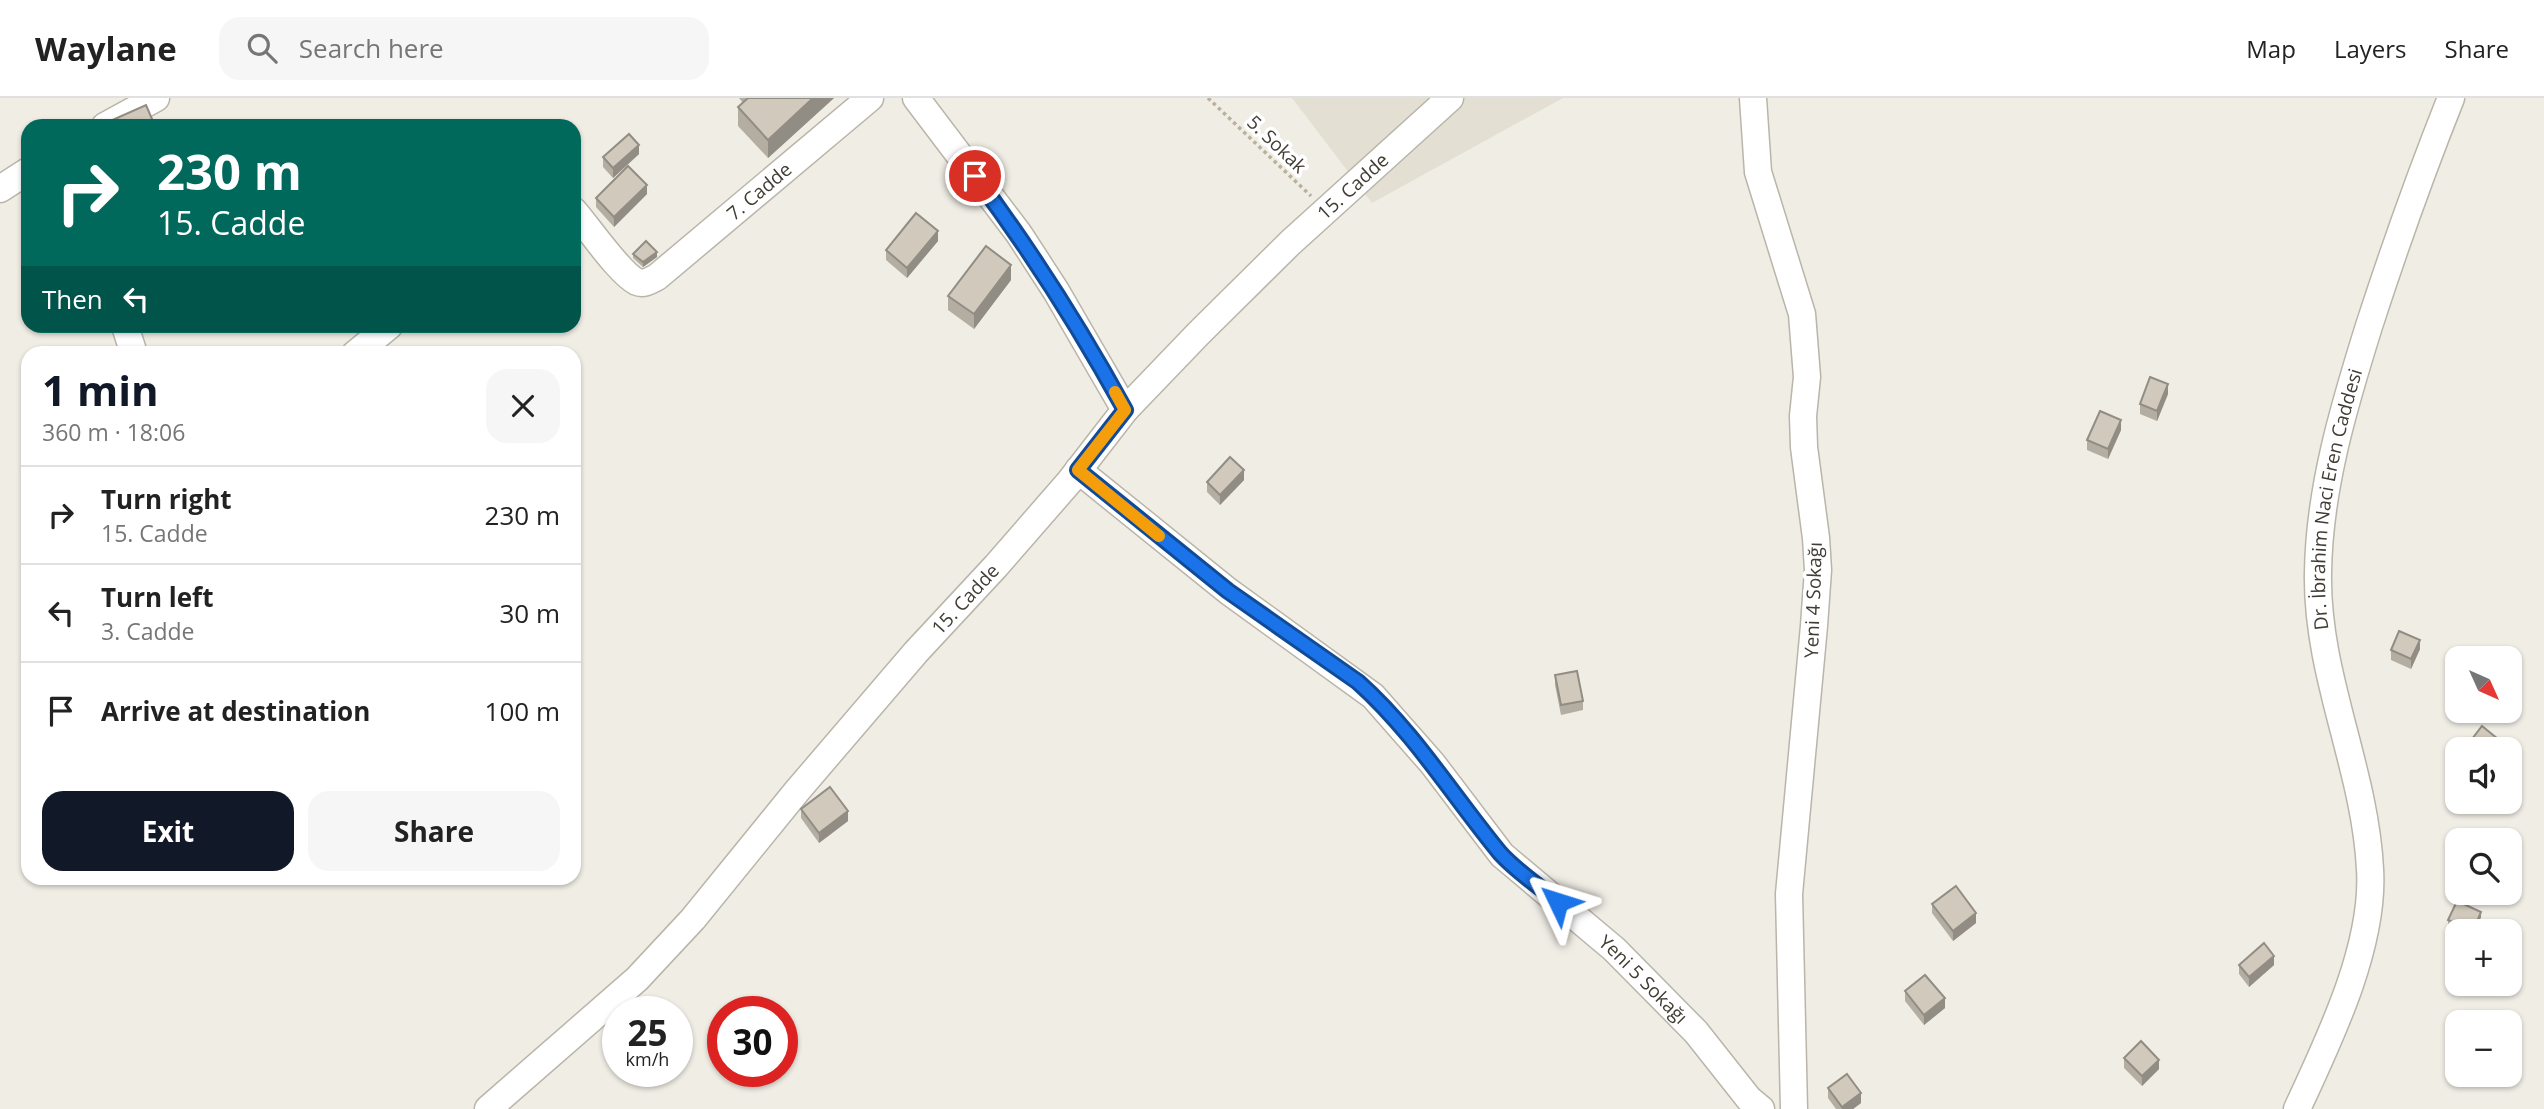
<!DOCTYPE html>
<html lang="en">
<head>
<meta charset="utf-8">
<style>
  body { margin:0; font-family:"Open Sans",sans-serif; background:#f6f6f6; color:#222; height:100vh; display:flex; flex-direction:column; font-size:26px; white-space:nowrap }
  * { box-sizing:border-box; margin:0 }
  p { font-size:23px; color:#767676 }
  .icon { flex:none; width:38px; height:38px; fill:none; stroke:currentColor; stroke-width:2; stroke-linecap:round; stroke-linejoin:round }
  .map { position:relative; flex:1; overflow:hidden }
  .side { position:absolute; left:21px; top:248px; width:560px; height:539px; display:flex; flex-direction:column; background:#fff; border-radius:21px; box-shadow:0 2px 5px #0004 }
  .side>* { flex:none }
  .guide { position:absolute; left:21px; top:21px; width:560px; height:214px; border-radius:21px; box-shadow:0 2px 5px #0004; background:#00695c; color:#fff; overflow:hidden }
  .needle { width:46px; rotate:135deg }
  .buttons { position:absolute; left:2445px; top:548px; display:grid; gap:14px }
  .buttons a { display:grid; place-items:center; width:77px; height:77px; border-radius:14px; background:#fff; box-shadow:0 2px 5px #0004; font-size:35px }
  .speed { position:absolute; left:602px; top:898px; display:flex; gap:14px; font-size:35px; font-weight:700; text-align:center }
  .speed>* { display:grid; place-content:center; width:91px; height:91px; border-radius:50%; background:#fff; box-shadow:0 2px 5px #0004; line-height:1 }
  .speed small { font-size:18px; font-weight:400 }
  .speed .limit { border:10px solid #d22; background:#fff; color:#111 }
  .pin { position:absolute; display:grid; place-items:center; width:60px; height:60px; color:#fff; margin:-30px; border:4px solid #fff; border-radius:50%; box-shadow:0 2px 7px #0007 }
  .me { position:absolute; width:77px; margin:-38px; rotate:311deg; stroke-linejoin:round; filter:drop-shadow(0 0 5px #0008) }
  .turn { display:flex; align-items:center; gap:24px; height:147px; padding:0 21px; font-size:32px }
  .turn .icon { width:91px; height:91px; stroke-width:2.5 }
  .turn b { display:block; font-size:49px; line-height:60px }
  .then { display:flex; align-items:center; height:66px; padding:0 21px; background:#0003; gap:14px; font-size:26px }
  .round { display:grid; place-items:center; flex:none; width:74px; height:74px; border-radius:21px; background:#f6f6f6 }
  .head { display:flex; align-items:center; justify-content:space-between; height:119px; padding:0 21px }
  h1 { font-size:42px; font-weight:700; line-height:52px; color:#111827 }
  .button { display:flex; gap:14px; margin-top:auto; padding:14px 21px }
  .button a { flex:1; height:80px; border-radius:21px; background:#111827; color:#fff; font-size:28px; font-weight:700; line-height:80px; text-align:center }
  .button a+a { background:#f6f6f6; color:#222 }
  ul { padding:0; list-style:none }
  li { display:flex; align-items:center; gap:21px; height:98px; padding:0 21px; border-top:2px solid #e0e0e0 }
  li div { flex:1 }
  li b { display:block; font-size:26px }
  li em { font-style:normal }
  header { display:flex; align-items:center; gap:42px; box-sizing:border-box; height:98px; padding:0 35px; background:#fff; border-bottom:2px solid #e0e0e0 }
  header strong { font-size:33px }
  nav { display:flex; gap:38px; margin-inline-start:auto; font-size:24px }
  .search { width:490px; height:63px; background:#f6f6f6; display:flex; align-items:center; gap:18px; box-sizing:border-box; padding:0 24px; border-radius:21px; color:#767676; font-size:26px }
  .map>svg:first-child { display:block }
  .residential { fill:#e3dfd3 }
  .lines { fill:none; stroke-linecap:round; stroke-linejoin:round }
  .minor-casing { stroke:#bab5a9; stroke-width:29 }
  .path { stroke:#bab09c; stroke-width:3.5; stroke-dasharray:3.5 3.5; stroke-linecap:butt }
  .minor { stroke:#fff; stroke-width:26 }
  .wall { fill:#b3ada2 }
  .shaded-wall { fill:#928d84 }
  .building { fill:#d0c9bc; stroke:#928d84; stroke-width:2 }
  .route-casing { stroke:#114b97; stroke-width:18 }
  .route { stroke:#1a73e8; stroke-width:12 }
  .slow { stroke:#f59e0b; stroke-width:12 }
  .labels { text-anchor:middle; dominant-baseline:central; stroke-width:7; stroke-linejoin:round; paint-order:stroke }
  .street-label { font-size:19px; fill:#413d35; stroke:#fff }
</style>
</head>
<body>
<header>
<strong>Waylane</strong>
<div class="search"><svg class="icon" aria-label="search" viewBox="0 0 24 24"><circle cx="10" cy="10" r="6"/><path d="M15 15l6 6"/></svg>Search here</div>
<nav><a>Map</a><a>Layers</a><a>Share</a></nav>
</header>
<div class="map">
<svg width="2544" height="1011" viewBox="0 0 2544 1011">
  <rect width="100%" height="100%" fill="#f0ede5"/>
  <path class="residential" d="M1292 0H1563L1372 105Z"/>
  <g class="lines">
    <g class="minor-casing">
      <g id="minor">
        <path d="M916 0 1019 136 1056 193 1125 312"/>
        <path d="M1753 0 1758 74 1802 216 1807 279 1803 318 1804 349 1816 440 1818 472 1814 528 1789 796 1794 1011"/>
        <path d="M105 28 156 0"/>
        <path d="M0 91 28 73"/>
        <path id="s1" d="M574 113C589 130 619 175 637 184 644 187 651 182 657 179L870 0"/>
        <path d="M125 228 134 256"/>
        <path d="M355 256 389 228"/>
        <path id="s2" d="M1078 372 1228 493 1373 598 1432 665 1502 757 1614 851 1696 934 1749 1001 1761 1011"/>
        <path id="s3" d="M488 1011 637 881 693 821 797 693 916 554 996 468 1070 383 1125 312 1199 235 1290 145 1450 0"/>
        <path id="s4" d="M2297 1011C2329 942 2375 848 2370 771 2365 670 2316 577 2318 475 2319 391 2344 308 2369 228 2394 151 2421 75 2451 0"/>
      </g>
    </g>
    <path class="path" d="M1208 0 1311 98"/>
    <use href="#minor" class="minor"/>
  </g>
  <g class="wall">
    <path d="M739 0H834L768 60 738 28V9L743 5Z"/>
    <path d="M639 56 613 80 603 69V59Z"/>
    <path d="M647 96 614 129 596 109V100Z"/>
    <path d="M938 143 907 180 886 162V152Z"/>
    <path d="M633 156 657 159 643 169 633 160Z"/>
    <path d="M1011 182 974 231 948 212V198Z"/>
    <path d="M2168 296 2157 323 2140 316V306Z"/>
    <path d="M2121 332 2108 361 2087 352V342Z"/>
    <path d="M1244 382 1220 407 1207 394V384Z"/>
    <path d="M2420 551 2411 571 2391 562V552Z"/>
    <path d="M1555 577 1583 603V612L1561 617 1555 587Z"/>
    <path d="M2472 641 2504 651H2473Z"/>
    <path d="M801 711 848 723 819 745 801 720Z"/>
    <path d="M1932 806 1976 825 1953 843 1932 815Z"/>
    <path d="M2481 819 2475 833H2461L2448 827V822Z"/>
    <path d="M2239 867H2274L2249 889 2239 876Z"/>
    <path d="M1905 893 1945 910 1924 927 1905 903Z"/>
    <path d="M2124 960 2159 971 2142 988 2124 970Z"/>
    <path d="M1828 990 1861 1005 1853 1011H1836L1828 1000Z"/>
  </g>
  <g class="shaded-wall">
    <path d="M813 0H834L768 60V42Z"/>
    <path d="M639 47V56L613 80V70Z"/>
    <path d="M647 87V96L614 129V119Z"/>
    <path d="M938 133V143L907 180V170Z"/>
    <path d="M657 154V159L643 169V164Z"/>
    <path d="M1011 167V182L974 231V216Z"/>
    <path d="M2168 286V296L2157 323V313Z"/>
    <path d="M2121 322V332L2108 361V351Z"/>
    <path d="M1244 372V382L1220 407V397Z"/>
    <path d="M2420 542V551L2411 571V561Z"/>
    <path d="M848 713V723L819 745V735Z"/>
    <path d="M2481 814V819L2475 833H2473Z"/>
    <path d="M1976 815V825L1953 843V833Z"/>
    <path d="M2274 858V867L2249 889V879Z"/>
    <path d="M1945 900V910L1924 927V917Z"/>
    <path d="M2159 962V971L2142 988V978Z"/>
    <path d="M1861 995V1005L1853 1011H1842V1009Z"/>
  </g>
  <g class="building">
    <path d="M748 0H813L768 42 738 9Z"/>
    <path d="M146 7 155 28H99Z"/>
    <path d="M629 36 639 47 613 70 603 59Z"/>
    <path d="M628 68 647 87 614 119 596 100Z"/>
    <path d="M916 115 938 133 907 170 886 152Z"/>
    <path d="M646 143 657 154 643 164 633 156Z"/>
    <path d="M986 148 1011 167 974 216 948 198Z"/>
    <path d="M2150 279 2168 286 2157 313 2140 306Z"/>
    <path d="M2100 313 2121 322 2108 351 2087 342Z"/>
    <path d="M1230 359 1244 372 1220 397 1207 384Z"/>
    <path d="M2399 533 2420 542 2411 561 2391 552Z"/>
    <path d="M1577 573 1583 603 1561 607 1555 577Z"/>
    <path d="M2482 628 2504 646 2500 651H2485L2472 641Z"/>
    <path d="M830 689 848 713 819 735 801 711Z"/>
    <path d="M1956 788 1976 815 1953 833 1932 806Z"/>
    <path d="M2457 803 2481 814 2473 833 2448 822Z"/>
    <path d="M2264 845 2274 858 2249 879 2239 867Z"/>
    <path d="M1925 877 1945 900 1924 917 1905 893Z"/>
    <path d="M2141 943 2159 962 2142 978 2124 960Z"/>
    <path d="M1847 976 1861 995 1842 1009 1828 990Z"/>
  </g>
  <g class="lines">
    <g class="route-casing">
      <path id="route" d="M975 78C1031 153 1080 230 1125 312L1078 372 1228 493 1358 584C1414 634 1453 698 1500 755 1516 773 1539 788 1558 804"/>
    </g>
    <use href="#route" class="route"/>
    <path class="slow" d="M1115 294 1125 312 1078 372 1159 438"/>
  </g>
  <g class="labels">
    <g class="street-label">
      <text transform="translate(1277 46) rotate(44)">5. Sokak</text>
      <text stroke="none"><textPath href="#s3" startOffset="1267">15. Cadde</textPath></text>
      <text stroke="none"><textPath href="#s1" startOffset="250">7. Cadde</textPath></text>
      <text stroke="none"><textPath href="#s4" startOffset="630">Dr. İbrahim Naci Eren Caddesi</textPath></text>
      <text stroke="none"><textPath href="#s3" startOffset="700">15. Cadde</textPath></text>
      <text transform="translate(1813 502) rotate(-88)">Yeni 4 Sokağı</text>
      <text stroke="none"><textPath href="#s2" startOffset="765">Yeni 5 Sokağı</textPath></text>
    </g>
  </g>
</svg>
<div class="buttons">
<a><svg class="needle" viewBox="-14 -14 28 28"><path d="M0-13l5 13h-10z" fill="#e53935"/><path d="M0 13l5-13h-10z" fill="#767676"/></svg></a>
<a><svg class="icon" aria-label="sound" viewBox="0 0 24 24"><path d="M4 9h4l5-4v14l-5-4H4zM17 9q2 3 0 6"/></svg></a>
<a><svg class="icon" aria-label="search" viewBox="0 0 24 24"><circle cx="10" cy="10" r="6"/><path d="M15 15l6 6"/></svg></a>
<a>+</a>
<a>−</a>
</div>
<div class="speed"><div>25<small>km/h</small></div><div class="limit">30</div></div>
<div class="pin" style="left:975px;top:78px;background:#d93025"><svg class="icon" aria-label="arrive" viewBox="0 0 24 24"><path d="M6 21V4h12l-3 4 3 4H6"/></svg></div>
<svg class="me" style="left:1558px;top:804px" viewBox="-20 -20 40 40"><path d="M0-17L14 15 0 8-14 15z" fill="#1a73e8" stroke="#fff" stroke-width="4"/></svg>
<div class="guide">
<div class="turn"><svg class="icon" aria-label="right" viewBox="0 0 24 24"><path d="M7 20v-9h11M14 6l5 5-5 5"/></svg><div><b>230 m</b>15. Cadde</div></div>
<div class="then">Then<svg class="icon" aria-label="left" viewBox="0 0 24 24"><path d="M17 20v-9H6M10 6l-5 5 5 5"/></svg></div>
</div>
<section class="side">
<div class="head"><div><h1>1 min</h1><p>360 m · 18:06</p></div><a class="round"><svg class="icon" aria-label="close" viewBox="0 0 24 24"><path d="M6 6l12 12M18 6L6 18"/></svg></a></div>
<ul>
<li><svg class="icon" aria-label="right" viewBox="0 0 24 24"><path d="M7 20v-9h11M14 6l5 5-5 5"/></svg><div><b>Turn right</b><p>15. Cadde</p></div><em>230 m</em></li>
<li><svg class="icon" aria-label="left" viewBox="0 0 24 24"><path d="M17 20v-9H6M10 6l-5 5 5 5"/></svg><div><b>Turn left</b><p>3. Cadde</p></div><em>30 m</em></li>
<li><svg class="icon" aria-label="arrive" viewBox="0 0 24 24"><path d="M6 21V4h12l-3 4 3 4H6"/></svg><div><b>Arrive at destination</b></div><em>100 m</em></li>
</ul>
<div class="button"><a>Exit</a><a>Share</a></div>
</section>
</div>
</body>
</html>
